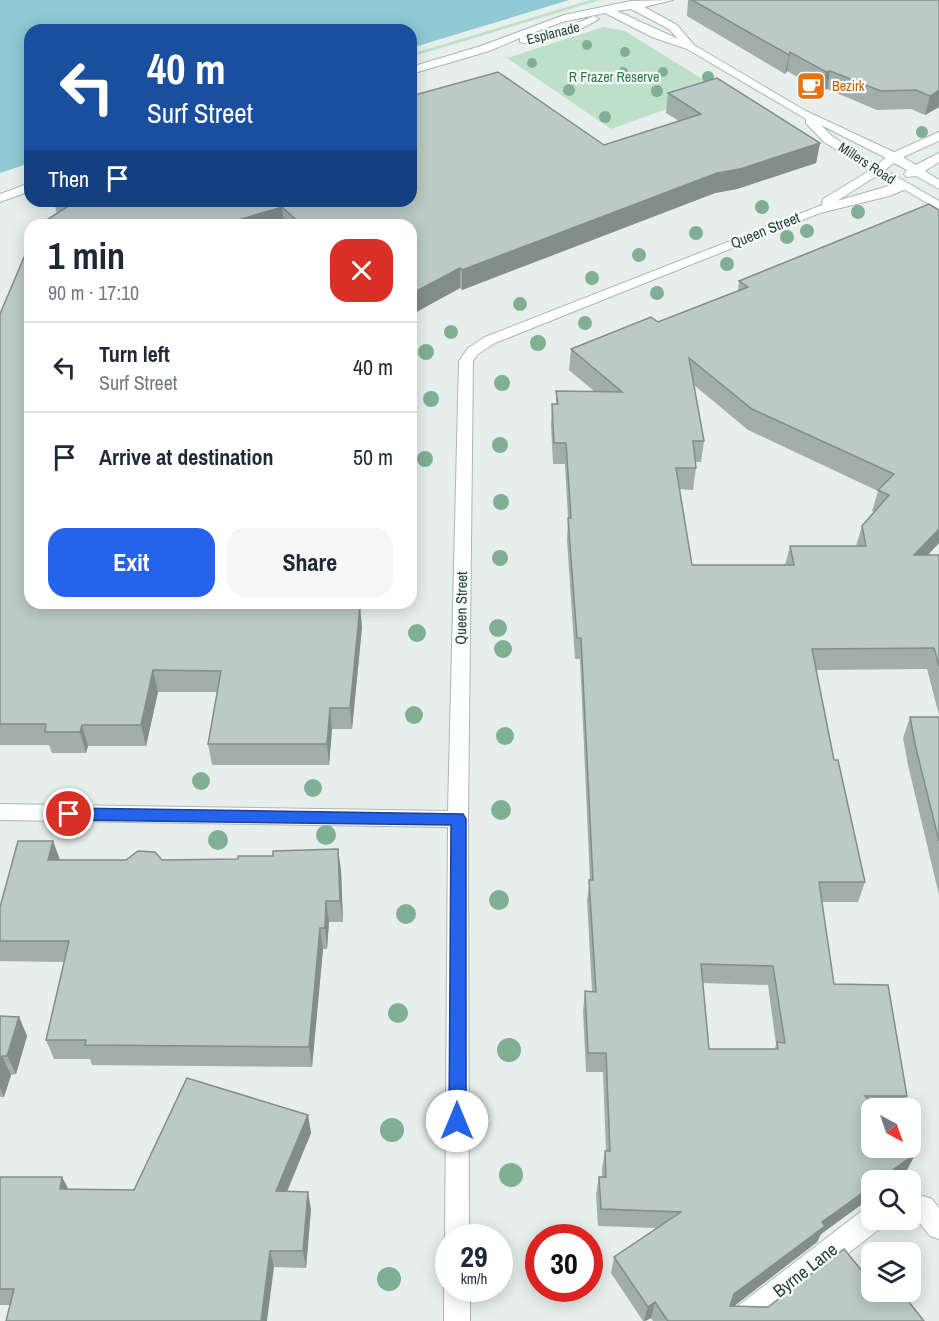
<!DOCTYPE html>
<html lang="en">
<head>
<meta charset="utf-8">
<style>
  body { margin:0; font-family:"Archivo Narrow",sans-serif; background:#f6f6f7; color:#1f2937; height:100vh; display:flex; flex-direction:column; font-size:22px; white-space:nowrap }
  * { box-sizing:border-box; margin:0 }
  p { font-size:20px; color:#747a83 }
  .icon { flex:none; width:33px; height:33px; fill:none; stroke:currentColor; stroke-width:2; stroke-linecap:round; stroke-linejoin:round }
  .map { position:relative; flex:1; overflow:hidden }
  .panel { position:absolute; left:24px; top:219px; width:393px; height:390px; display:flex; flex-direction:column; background:#fff; border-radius:18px; box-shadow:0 3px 15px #0003 }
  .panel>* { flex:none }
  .hud { position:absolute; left:24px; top:24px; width:393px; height:183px; border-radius:18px; box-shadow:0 3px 15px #0003; background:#1a4fa0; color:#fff; overflow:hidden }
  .needle { width:39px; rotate:140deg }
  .tools { position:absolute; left:861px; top:1098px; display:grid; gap:12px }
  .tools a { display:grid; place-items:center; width:60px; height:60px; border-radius:12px; background:#fff; box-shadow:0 3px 15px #0003; font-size:30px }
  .speed { position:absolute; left:435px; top:1224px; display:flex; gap:12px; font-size:30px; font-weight:700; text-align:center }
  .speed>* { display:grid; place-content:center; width:78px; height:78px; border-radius:50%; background:#fff; box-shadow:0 3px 15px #0003; line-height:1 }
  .speed small { font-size:15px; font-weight:400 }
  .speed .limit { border:9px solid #d22; background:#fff; color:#111 }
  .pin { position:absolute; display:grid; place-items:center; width:51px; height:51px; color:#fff; margin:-26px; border:3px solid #fff; border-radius:50%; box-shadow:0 2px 6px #0007 }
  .me { position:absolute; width:66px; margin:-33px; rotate:0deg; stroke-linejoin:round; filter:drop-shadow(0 0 4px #0008) }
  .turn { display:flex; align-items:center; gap:21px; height:126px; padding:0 24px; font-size:27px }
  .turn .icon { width:78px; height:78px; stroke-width:2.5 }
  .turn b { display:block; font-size:42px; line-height:51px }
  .then { display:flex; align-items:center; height:57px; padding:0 24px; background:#0003; gap:12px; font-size:22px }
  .round { display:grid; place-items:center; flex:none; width:63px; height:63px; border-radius:18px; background:#f6f6f7 }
  .head { display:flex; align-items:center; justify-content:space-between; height:102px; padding:0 24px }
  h1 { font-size:36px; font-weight:700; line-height:45px }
  .action { display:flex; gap:12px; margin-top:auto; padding:12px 24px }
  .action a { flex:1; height:69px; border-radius:18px; background:#2563eb; color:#fff; font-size:24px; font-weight:700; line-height:69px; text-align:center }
  .action a+a { background:#f6f6f7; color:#1f2937 }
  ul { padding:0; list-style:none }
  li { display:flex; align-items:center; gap:18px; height:90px; padding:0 24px; border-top:2px solid #e0e1e3 }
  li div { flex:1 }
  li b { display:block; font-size:22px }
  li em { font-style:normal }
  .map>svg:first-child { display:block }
  .green { fill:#bfe0c8 }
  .water { fill:#8ec9d4 }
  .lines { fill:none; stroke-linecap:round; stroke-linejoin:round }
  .service-casing { stroke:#a8b8b2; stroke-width:2 }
  .minor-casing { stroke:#a8b8b2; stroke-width:2 }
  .tertiary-casing { stroke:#a8b8b2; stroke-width:2 }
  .secondary-casing { stroke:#a4bbb3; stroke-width:2 }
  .service { fill:#fff; fill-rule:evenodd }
  .minor { fill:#fff; fill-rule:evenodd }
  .tertiary { fill:#fff; fill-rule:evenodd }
  .secondary { fill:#fff; fill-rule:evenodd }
  .tree { fill:#80af93 }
  .wall { fill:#a1aea9; fill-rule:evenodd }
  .shaded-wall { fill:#838d89 }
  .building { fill:#bbcac4; stroke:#838d89; stroke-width:1.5; fill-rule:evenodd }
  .route { fill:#2563eb; stroke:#184099; stroke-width:1.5 }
  .labels { text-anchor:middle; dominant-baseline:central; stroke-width:4.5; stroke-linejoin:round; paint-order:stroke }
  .far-street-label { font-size:14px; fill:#24423a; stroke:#f7fbf9 }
  .far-park-label { font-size:14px; fill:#2d7a4b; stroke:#f7fbf9 }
  .far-food-label { font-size:14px; fill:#c56008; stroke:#f7fbf9; text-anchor:start }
  .street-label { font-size:15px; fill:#24423a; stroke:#f7fbf9 }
  .near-street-label { font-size:18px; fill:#24423a; stroke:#f7fbf9 }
</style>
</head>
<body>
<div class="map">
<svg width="939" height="1321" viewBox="0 0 939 1321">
  <rect width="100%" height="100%" fill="#e6efeb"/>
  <g class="green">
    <path d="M590 0H600L411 57V54Z"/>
    <path d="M603 27 625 31 720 90 611 129 507 58Z"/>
  </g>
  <path class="water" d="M0 0H569L411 48V30H30V163L0 173Z"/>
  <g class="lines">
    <g class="service-casing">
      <g id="service">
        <path d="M923 1196 932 1199 939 1208V1239L930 1236 918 1221 904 1220H910V1198Z"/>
        <path d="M872 1207V1220H884L881 1228 760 1321H726L730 1312 863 1210Z"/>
      </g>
    </g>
    <g class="minor-casing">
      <g id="minor">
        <path d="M877 166 881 167V173L837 201 902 182 906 183V189L889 196 820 213 495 343 478 354 473 361 468 819 469 1238H448V1247L445 1238 448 827 0 820V804L448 811 459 361 468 348 485 337 822 205 823 199Z"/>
        <path d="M448 1279V1288H470V1321H444V1288Z"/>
      </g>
    </g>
    <g class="tertiary-casing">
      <g id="tertiary">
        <path d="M673 0 644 7 677 25 694 45 804 110 898 154V160H890L821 125 832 136 883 170 877 174 873 173 824 142 806 123V119L687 49 652 37 605 13 562 22 522 37 565 28 594 16 599 19 573 33 524 43 520 42V38L489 51 411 74V67L481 46 564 15 631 1ZM631 9 669 29 678 39 617 11Z"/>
        <path d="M30 183V191L0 202V194Z"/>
      </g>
    </g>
    <g class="secondary-casing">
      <path id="secondary" d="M939 132V141L903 157 916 165 939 153V162L925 171 939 180V189L916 176 906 177 904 174 907 170 894 163 885 170 939 201V210L871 170 890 154Z"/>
    </g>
    <use href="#service" class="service"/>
    <use href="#minor" class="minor"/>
    <use href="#tertiary" class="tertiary"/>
    <use href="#secondary" class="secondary"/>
  </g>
  <g class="tree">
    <circle cx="587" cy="45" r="5"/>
    <circle cx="625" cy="52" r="5"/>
    <circle cx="532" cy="63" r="5"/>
    <circle cx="623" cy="72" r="5"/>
    <circle cx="663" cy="72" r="5"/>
    <circle cx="708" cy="77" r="6"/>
    <circle cx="569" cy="90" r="6"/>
    <circle cx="657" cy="91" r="6"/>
    <circle cx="605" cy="117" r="6"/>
    <circle cx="922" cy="132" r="6"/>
    <circle cx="762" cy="207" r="7"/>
    <circle cx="858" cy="212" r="7"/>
    <circle cx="807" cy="231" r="7"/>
    <circle cx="696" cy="233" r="7"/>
    <circle cx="787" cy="237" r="7"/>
    <circle cx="639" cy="255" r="7"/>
    <circle cx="727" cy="264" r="7"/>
    <circle cx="592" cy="278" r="7"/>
    <circle cx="657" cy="293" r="7"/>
    <circle cx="520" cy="304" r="7"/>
    <circle cx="585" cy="323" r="7"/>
    <circle cx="451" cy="332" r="7"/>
    <circle cx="538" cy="343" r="8"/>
    <circle cx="426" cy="352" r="8"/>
    <circle cx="502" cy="383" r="8"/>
    <circle cx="431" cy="399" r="8"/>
    <circle cx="500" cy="445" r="8"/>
    <circle cx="425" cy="459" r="8"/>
    <circle cx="501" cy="502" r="8"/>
    <circle cx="500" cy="558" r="8"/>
    <circle cx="498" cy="628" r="9"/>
    <circle cx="417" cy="633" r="9"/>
    <circle cx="503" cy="649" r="9"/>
    <circle cx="414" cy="715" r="9"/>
    <circle cx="505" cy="736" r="9"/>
    <circle cx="201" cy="781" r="9"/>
    <circle cx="313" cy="788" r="9"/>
    <circle cx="501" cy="810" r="10"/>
    <circle cx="326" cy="835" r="10"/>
    <circle cx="218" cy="840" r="10"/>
    <circle cx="499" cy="900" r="10"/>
    <circle cx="406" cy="914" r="10"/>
    <circle cx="398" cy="1013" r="10"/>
    <circle cx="509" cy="1050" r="12"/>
    <circle cx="392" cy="1130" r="12"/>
    <circle cx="511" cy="1175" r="12"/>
    <circle cx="389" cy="1279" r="12"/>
  </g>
  <g class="wall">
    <path d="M688 0H939V107L925 115 911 109 877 110 827 89 822 91 787 71 785 74 687 16Z"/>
    <path d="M668 93 820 143 816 163 737 189 715 193 462 290 460 288 411 315V225H39L57 214 54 201H411L604 145 679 121 666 113Z"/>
    <path d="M939 210V543L928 555H939V715L927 669 816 670 834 760 865 882 858 902H822L834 984 907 1096 901 1108H872L907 1170 821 1234 817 1242 734 1306 768 1307 885 1299 924 1321H653L651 1318 646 1321H643L611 1273 614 1257 657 1228 598 1226 596 1194 599 1177H602V1169L605 1151H606L603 1072H586L583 1011 585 991H592L587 900 590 880 580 659H575L567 540 568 518 565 464H553L551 425 552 404H556V391L595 392 569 370 571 349 658 322 738 291 739 281ZM694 385 748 430 878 491 872 511 874 512 862 526 856 546H790L785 565H692L679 489 693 490 696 468 695 462H701L704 441ZM703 983 768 985 776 1044 775 1049H709Z"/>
    <path d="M0 314 30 603 350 605 362 627 352 729H332L329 765H212L208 744 217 692H158L146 746H88L86 753H52L49 745H0Z"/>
    <path d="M910 717H939V895L908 765 903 738Z"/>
    <path d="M53 841 60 860H162L341 870 343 922H329L327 949H323L312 1067 92 1065 90 1059H54L46 1040 64 962 0 961V907Z"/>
    <path d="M0 1016 19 1017 27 1036 16 1074 11 1075 4 1097H0Z"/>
    <path d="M308 1115 311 1133 287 1192 311 1209 306 1268 274 1267 10 1305H0V1177H62L68 1189 134 1190Z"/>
  </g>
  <g class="shaded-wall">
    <path d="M790 52 787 71 785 74 789 55Z"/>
    <path d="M830 71 827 89 822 91 826 72Z"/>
    <path d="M939 90V107L925 115 930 96Z"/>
    <path d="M820 143 816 163 737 189 715 193 462 290V270L717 173Z"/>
    <path d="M282 207 284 225H222Z"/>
    <path d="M460 268V288L411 315V294Z"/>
    <path d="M939 529V543L908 576 914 555Z"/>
    <path d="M360 606 362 627 352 729 350 708Z"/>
    <path d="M153 670 158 692 146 746 141 725Z"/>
    <path d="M330 708 332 729 329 765 327 744Z"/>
    <path d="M82 725 88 746 86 753 80 732Z"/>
    <path d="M53 841 61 863 48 860Z"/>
    <path d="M338 849 341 870 343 922 340 901Z"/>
    <path d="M326 901 329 922 327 949 325 928Z"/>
    <path d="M320 928 323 949 312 1067 309 1047Z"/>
    <path d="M19 1017 27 1036 16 1074 7 1056Z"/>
    <path d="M2 1056 11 1075 4 1097 0 1088V1063Z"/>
    <path d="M308 1115 311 1133 280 1208 276 1191Z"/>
    <path d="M916 1153 907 1170 893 1180H879Z"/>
    <path d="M62 1177 71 1194 60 1189Z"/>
    <path d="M872 1186V1197L821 1234 817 1242 729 1310 724 1321 734 1294 822 1222Z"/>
    <path d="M308 1192 311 1209 306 1268 303 1251Z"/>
    <path d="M270 1251 274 1267 267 1321H261Z"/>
    <path d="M655 1302 651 1318 644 1321 648 1307Z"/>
  </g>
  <g class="building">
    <path d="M692 0H939V90L930 96 916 90 881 91 830 71 826 72 790 52 789 55Z"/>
    <path d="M498 72 604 145 701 114 668 93 717 78 820 143 740 169 717 173 462 270 460 268 411 294V225H302L282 207 222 225H175L170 222 169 225H39L70 205 60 201H411V96Z"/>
    <path d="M929 204 939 210V529L914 555H939V666L934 648 812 649 834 760H838L865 882H819L834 984 888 985 907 1096H865L877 1108H872V1148H910V1146L916 1153 879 1180H872V1186L822 1222 825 1226 734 1294 730 1306 768 1307 844 1249 872 1283V1292H879L885 1299 894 1292H901L924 1321H668L655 1302 648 1307 614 1257 681 1212 601 1209 599 1177H606L605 1151H610L606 1053H588L585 991 596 992 589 880H593L581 638H577L568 518H571L566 443H554L552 404H558L556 391 622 392 571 349 651 317 658 322 748 287 739 281ZM689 358 752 409 894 474 878 490 889 495 862 526 866 546H790L794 565H692L676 468H696L693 441H704ZM701 964 773 966 785 1043 777 1042 778 1049H709Z"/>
    <path d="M30 243V603H347L346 605 360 606 350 708H330L327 744H208L221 671 153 670 141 725H82L80 732H45L46 724H0V314Z"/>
    <path d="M910 717H939V841L915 744Z"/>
    <path d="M18 841H53L48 860H126L138 851 155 852 162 860 238 859V856H273V851L338 849 340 901H326L325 928H320L309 1047 85 1045 86 1040H46L69 941H0V907Z"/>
    <path d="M0 1016 19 1017 7 1056H2L0 1063Z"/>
    <path d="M187 1078 308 1115 276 1191 308 1192 303 1251H270L261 1321H6L14 1289H0V1177H62L60 1189 134 1190Z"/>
  </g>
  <path class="route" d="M69 808 463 814 466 819V1121L464 1127 457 1130 451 1127 449 1121 451 825 69 820 62 814Z"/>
  <defs>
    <g id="cafe-square" transform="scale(1.5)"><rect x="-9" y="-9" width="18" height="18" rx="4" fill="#e8710a" stroke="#f7fbf9"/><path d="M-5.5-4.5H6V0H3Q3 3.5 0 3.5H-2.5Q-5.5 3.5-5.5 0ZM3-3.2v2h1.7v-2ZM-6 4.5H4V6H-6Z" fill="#fff"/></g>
  </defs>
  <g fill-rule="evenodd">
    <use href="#cafe-square" x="811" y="86"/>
  </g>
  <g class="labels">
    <g class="far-street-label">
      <text transform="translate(553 33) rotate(-14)">Esplanade</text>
      <text transform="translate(867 163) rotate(33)">Millers Road</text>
    </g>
    <g class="far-park-label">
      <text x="614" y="77">R Frazer Reserve</text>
    </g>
    <g class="far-food-label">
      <text x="832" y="86">Bezirk</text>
    </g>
    <g class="street-label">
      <text transform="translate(765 230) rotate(-22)">Queen Street</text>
      <text transform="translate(461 608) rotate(-89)">Queen Street</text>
    </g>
    <g class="near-street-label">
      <text transform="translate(805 1270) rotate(-38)">Byrne Lane</text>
    </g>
  </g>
</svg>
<div class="tools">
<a><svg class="needle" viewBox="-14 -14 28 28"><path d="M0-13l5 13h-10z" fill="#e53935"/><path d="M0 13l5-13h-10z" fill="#747a83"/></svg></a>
<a><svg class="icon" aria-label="search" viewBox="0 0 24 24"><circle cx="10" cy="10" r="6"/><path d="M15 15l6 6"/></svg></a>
<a><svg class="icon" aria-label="layers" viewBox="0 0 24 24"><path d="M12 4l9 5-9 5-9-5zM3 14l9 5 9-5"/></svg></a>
</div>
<div class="speed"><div>29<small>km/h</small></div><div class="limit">30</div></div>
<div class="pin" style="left:69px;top:814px;background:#d93025"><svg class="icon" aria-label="arrive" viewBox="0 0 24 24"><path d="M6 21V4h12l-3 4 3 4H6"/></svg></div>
<svg class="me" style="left:457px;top:1121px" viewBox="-20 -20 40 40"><circle r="19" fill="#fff"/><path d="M0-13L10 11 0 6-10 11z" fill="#2563eb"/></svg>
<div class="hud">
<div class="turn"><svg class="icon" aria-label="left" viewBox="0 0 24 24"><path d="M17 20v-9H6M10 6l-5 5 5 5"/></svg><div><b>40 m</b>Surf Street</div></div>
<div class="then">Then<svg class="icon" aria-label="arrive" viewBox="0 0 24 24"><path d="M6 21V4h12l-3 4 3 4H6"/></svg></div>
</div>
<section class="panel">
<div class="head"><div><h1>1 min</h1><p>90 m · 17:10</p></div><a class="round" style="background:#d93025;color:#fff"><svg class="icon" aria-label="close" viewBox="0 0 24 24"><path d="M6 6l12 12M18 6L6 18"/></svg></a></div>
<ul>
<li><svg class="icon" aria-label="left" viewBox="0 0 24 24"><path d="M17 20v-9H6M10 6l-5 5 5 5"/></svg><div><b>Turn left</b><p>Surf Street</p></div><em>40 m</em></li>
<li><svg class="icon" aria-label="arrive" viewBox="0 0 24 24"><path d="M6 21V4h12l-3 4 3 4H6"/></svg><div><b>Arrive at destination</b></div><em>50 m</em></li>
</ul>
<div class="action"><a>Exit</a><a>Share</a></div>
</section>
</div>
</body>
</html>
